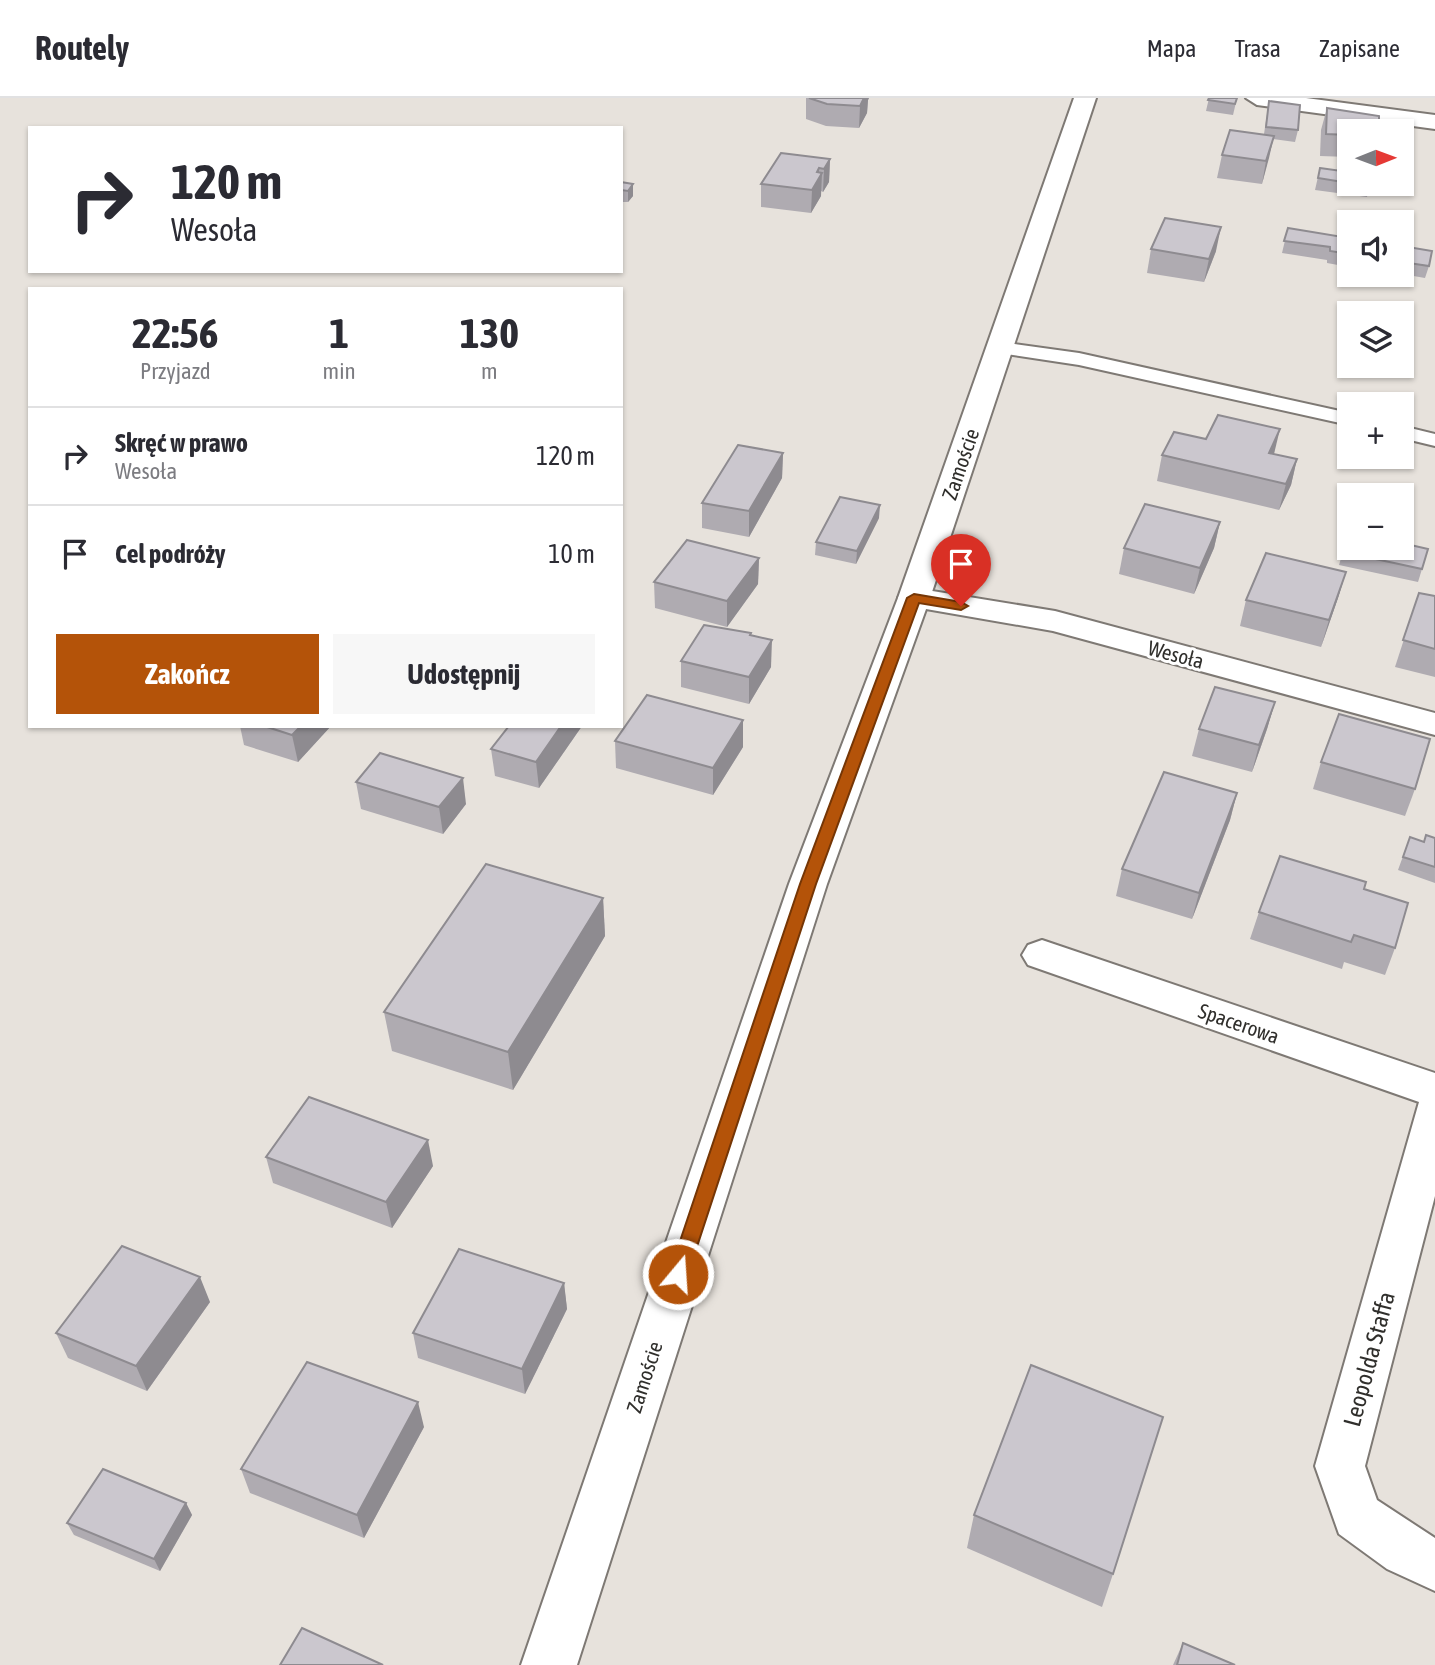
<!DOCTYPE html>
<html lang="pl">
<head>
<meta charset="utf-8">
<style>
  body { margin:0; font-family:"Asap Condensed",sans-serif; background:#f7f7f7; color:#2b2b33; height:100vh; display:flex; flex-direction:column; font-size:26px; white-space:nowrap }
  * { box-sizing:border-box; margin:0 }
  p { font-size:23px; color:#7c7c81 }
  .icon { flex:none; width:38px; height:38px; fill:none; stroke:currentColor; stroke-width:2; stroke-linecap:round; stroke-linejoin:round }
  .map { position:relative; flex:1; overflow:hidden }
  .sheet { position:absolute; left:28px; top:189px; width:595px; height:441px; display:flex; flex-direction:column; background:#fff; border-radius:0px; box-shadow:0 2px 5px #0004 }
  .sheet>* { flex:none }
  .guide { position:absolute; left:28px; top:28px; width:595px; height:147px; border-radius:0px; box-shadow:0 2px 5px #0004; background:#fff; color:#2b2b33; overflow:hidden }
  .needle { width:46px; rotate:89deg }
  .buttons { position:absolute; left:1337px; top:21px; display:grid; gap:14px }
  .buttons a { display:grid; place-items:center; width:77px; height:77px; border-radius:0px; background:#fff; box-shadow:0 2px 5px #0004; font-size:35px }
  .pin { position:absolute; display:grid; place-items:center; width:60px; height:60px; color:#fff; margin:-72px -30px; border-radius:50% 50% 50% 0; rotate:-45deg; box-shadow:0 0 7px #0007 }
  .pin .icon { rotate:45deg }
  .me { position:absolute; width:77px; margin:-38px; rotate:18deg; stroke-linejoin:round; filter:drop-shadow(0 0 5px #0008) }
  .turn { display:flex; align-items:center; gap:24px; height:147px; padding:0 28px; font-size:32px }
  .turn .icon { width:91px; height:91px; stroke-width:2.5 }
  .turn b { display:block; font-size:49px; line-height:60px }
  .eta { display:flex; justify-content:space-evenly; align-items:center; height:119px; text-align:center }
  .eta b { font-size:42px; font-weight:700; line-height:49px }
  .button { display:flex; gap:14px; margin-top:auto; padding:14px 28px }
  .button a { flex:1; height:80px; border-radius:0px; background:#b45309; color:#fff; font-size:28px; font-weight:700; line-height:80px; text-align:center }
  .button a+a { background:#f7f7f7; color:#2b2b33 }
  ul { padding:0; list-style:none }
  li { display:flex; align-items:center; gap:21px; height:98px; padding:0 28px; border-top:2px solid #e1e1e2 }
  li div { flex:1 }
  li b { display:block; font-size:26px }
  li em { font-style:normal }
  header { display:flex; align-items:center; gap:42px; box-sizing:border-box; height:98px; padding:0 35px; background:#fff; border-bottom:2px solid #e1e1e2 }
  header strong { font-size:33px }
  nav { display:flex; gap:38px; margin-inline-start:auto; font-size:24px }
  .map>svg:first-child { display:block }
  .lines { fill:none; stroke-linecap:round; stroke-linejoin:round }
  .service-casing { stroke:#7e7974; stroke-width:4 }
  .minor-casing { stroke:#7e7974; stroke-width:4 }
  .tertiary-casing { stroke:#7e7974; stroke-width:4 }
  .service { fill:#fff; fill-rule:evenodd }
  .minor { fill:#fff; fill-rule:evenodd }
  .tertiary { fill:#fff; fill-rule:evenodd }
  .wall { fill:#afabb1 }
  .shaded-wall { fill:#8e8b90 }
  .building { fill:#cbc7ce; stroke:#8e8b90; stroke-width:2 }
  .route { fill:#b45309; stroke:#753606; stroke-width:2 }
  .labels { text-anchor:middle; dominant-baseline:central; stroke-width:6; stroke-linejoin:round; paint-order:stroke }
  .street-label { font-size:21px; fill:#302f2c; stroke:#fff }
  .near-street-label { font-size:24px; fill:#302f2c; stroke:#fff }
</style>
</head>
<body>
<header>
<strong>Routely</strong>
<nav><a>Mapa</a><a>Trasa</a><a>Zapisane</a></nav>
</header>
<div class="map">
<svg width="1435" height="1567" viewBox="0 0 1435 1567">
  <rect width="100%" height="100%" fill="#e7e2dc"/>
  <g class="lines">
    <g class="service-casing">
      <g id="service">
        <path d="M1000 244 1079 255 1349 315V327L1079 267 993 254 990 250 993 246Z"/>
        <path d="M1402 328 1435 336V348L1402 340Z"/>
      </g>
    </g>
    <g class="minor-casing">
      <g id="minor">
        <path d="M1246 0H1306L1435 17V31L1257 7Z"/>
        <path d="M914 490 1055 513 1435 615V637L1053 533 903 507 898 500 903 493Z"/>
        <path d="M1042 842 1435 975V1098L1365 1368 1377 1402 1435 1440V1493L1387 1471 1339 1436 1315 1368 1419 1004 1028 867 1022 857 1028 847Z"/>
      </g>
    </g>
    <g class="tertiary-casing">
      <path id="tertiary" d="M1074 0H1096L930 500 827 786 577 1567H521L789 786 898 500Z"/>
    </g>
    <use href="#service" class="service"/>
    <use href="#minor" class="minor"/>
    <use href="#tertiary" class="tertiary"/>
  </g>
  <g class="wall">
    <path d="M806 0H869L868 2 867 15 859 30 826 28 806 21Z"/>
    <path d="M1209 0H1237L1233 17 1206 13Z"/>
    <path d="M1269 3 1298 32 1295 44 1273 41 1262 86 1217 80 1222 57 1264 36Z"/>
    <path d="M1327 10 1349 33V59L1320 58 1321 32Z"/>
    <path d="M830 61 829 84 823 94 821 93V98L811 115 761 109V86Z"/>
    <path d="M1320 70 1349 74V86H1370L1367 99 1315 92Z"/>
    <path d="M621 84 633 98 628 104H621Z"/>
    <path d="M1288 130 1349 140V169L1327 165V162L1282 155Z"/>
    <path d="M1402 148 1429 168 1425 180 1402 176Z"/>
    <path d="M1151 151 1216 153 1204 184 1147 175Z"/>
    <path d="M783 355 782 380 749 439 702 430V405Z"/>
    <path d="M1274 356 1297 361 1291 387 1279 412 1157 383 1162 357Z"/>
    <path d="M879 420 856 466 815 457 816 444Z"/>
    <path d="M1220 424 1214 450 1194 496 1119 476 1124 450Z"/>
    <path d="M1349 434 1422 471 1418 484 1339 467Z"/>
    <path d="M759 460 758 486 727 529 655 510 654 484Z"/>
    <path d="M1346 474 1338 500 1321 549 1240 528 1246 502Z"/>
    <path d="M1419 495 1435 498V579L1395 569Z"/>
    <path d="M751 535V537L771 569 749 606 681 589V563Z"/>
    <path d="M1275 604 1267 631 1252 674 1192 658 1199 631Z"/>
    <path d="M743 622V649L713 697 616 670 615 643Z"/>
    <path d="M240 628H331L298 664 244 647Z"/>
    <path d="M509 628H582L539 690 495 678 491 651Z"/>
    <path d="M1321 664 1415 691 1405 718 1313 691Z"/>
    <path d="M356 684 466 706 443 736 361 711Z"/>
    <path d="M1237 695 1230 722 1192 821 1116 798 1122 771Z"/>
    <path d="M1410 739 1424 744 1435 740V785L1398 772Z"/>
    <path d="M1364 791 1395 850 1385 877 1344 864 1342 871 1250 841 1259 814Z"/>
    <path d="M603 800 605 838 513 992 392 953 384 914Z"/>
    <path d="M266 1059 433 1068 392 1130 273 1085Z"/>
    <path d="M564 1185 567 1211 525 1296 418 1260 413 1235Z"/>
    <path d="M210 1204 147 1293 68 1260 56 1235Z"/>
    <path d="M424 1329 364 1440 250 1395 241 1371Z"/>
    <path d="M186 1405 192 1417 160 1473 74 1437 67 1425Z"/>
    <path d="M974 1417 1113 1476 1102 1509 967 1450Z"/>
    <path d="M1183 1545 1235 1567H1173Z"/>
  </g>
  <g class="shaded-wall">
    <path d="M864 0H869L868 2 867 15 859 30 860 8Z"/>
    <path d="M1274 38 1269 60 1262 86 1266 63Z"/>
    <path d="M830 61 829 84 823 94 824 71Z"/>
    <path d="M819 70V80L822 75 821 98 811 115 812 92 817 74Z"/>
    <path d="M633 86V98L628 104V93Z"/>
    <path d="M1221 129 1216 153 1204 184 1209 161Z"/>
    <path d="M1280 331 1274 356 1269 355Z"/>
    <path d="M783 355 782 380 749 439V413Z"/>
    <path d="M1297 361 1291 387 1279 412 1286 386Z"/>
    <path d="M880 407 879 420 856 466 857 453Z"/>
    <path d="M1220 424 1214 450 1194 496 1200 470Z"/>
    <path d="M759 460 758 486 727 529V503Z"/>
    <path d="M1346 474 1338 500 1321 549 1329 522Z"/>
    <path d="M772 542 771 569 749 606V579Z"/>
    <path d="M1275 604 1267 631 1252 674 1259 647Z"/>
    <path d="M743 622V649L713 697V670Z"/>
    <path d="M301 628H331L298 664 292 637Z"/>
    <path d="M561 628H582L539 690 536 664Z"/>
    <path d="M463 680 466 706 443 736 439 709Z"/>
    <path d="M1237 695 1230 722 1192 821 1199 795Z"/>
    <path d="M603 800 605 838 513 992 508 954Z"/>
    <path d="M428 1042 433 1068 392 1130 386 1104Z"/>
    <path d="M200 1179 210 1204 147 1293 136 1268Z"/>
    <path d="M564 1185 567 1211 525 1296 522 1271Z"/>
    <path d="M418 1304 424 1329 364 1440 357 1417Z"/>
    <path d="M186 1405 192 1417 160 1473 154 1461Z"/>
  </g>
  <g class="building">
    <path d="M809 0H864L860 8 827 6Z"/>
    <path d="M1209 0H1237L1235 6 1208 2Z"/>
    <path d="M1269 3 1300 7 1298 32 1266 29Z"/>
    <path d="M1327 10 1379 18V33H1349V37L1326 36Z"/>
    <path d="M1230 32 1274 38 1266 63 1222 57Z"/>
    <path d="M781 55 830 61 824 71 819 70 817 74 822 75 812 92 761 86Z"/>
    <path d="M1320 70 1349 74V85L1318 80Z"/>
    <path d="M621 84 633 86 628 93 621 92Z"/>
    <path d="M1165 120 1221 129 1209 161 1151 151Z"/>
    <path d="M1288 130 1349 140V156L1330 153V149L1284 143Z"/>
    <path d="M1402 148 1432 153 1429 168 1402 164Z"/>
    <path d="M1218 317 1280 331 1269 355 1297 361 1286 386 1162 357 1174 334 1206 341Z"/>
    <path d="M738 347 783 355 749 413 702 405Z"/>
    <path d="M840 399 880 407 857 453 816 444Z"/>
    <path d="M1145 406 1220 424 1200 470 1124 450Z"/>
    <path d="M1349 434V450H1402V445L1428 451 1422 471 1343 454Z"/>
    <path d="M687 442 759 460 727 503 654 484Z"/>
    <path d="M1266 455 1346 474 1329 522 1246 502Z"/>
    <path d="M1419 495 1435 498V551L1403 542Z"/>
    <path d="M704 527 751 535 750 537 772 542 749 579 681 563Z"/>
    <path d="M1215 589 1275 604 1259 647 1199 631Z"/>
    <path d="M647 597 743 622 713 670 615 643Z"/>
    <path d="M1339 616 1430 641 1415 691 1321 664Z"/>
    <path d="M264 628H301L292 637Z"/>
    <path d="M509 628H561L536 664 491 651Z"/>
    <path d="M380 655 463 680 439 709 356 684Z"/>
    <path d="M1164 674 1237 695 1199 795 1122 771Z"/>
    <path d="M1426 737 1435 740V769L1403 759 1410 739 1424 744Z"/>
    <path d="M1280 758 1366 784 1364 791 1408 805 1395 850 1354 837 1351 844 1259 814Z"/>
    <path d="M486 766 603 800 508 954 384 914Z"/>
    <path d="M309 999 428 1042 386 1104 266 1059Z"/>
    <path d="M122 1148 200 1179 136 1268 56 1235Z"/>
    <path d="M459 1151 564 1185 522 1271 413 1235Z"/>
    <path d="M307 1264 418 1304 357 1417 241 1371Z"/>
    <path d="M1031 1267 1163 1319 1113 1476 974 1417Z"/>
    <path d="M103 1371 186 1405 154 1461 67 1425Z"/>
    <path d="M302 1530 383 1567H280Z"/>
    <path d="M1183 1545 1235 1567H1177Z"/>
  </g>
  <path class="route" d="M914 496 961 504 968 508 961 512 919 505 816 786 688 1176 685 1182H671L669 1176 800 786 907 500Z"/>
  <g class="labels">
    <g class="street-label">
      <text transform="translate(960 366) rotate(-71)">Zamoście</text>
      <text transform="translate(1176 556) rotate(15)">Wesoła</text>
      <text transform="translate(1239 925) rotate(19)">Spacerowa</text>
      <text transform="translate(644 1279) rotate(-72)">Zamoście</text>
    </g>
    <g class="near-street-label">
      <text transform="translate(1369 1261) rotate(-75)">Leopolda Staffa</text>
    </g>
  </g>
</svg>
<div class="buttons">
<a><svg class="needle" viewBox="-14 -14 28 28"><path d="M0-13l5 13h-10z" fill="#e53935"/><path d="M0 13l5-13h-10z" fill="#7c7c81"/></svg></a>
<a><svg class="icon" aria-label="sound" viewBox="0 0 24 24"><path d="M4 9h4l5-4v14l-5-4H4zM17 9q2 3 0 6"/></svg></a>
<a><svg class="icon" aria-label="layers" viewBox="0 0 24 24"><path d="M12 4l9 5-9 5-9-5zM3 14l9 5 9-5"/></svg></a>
<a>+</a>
<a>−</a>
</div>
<div class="pin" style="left:961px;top:508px;background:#d93025"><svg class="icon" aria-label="arrive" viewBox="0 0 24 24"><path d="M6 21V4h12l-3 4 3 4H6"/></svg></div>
<svg class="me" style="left:678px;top:1176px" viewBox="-20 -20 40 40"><circle r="17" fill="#b45309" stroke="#fff" stroke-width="3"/><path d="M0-11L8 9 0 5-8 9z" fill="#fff"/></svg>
<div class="guide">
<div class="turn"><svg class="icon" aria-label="right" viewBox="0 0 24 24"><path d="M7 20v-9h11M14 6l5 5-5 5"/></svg><div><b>120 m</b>Wesoła</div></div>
</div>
<section class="sheet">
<div class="eta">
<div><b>22:56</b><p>Przyjazd</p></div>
<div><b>1</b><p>min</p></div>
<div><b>130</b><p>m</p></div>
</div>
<ul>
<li><svg class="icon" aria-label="right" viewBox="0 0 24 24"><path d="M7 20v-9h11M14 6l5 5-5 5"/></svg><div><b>Skręć w prawo</b><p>Wesoła</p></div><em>120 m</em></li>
<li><svg class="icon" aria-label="arrive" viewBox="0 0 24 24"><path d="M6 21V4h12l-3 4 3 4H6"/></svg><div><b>Cel podróży</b></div><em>10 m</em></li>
</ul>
<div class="button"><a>Zakończ</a><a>Udostępnij</a></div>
</section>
</div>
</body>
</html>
